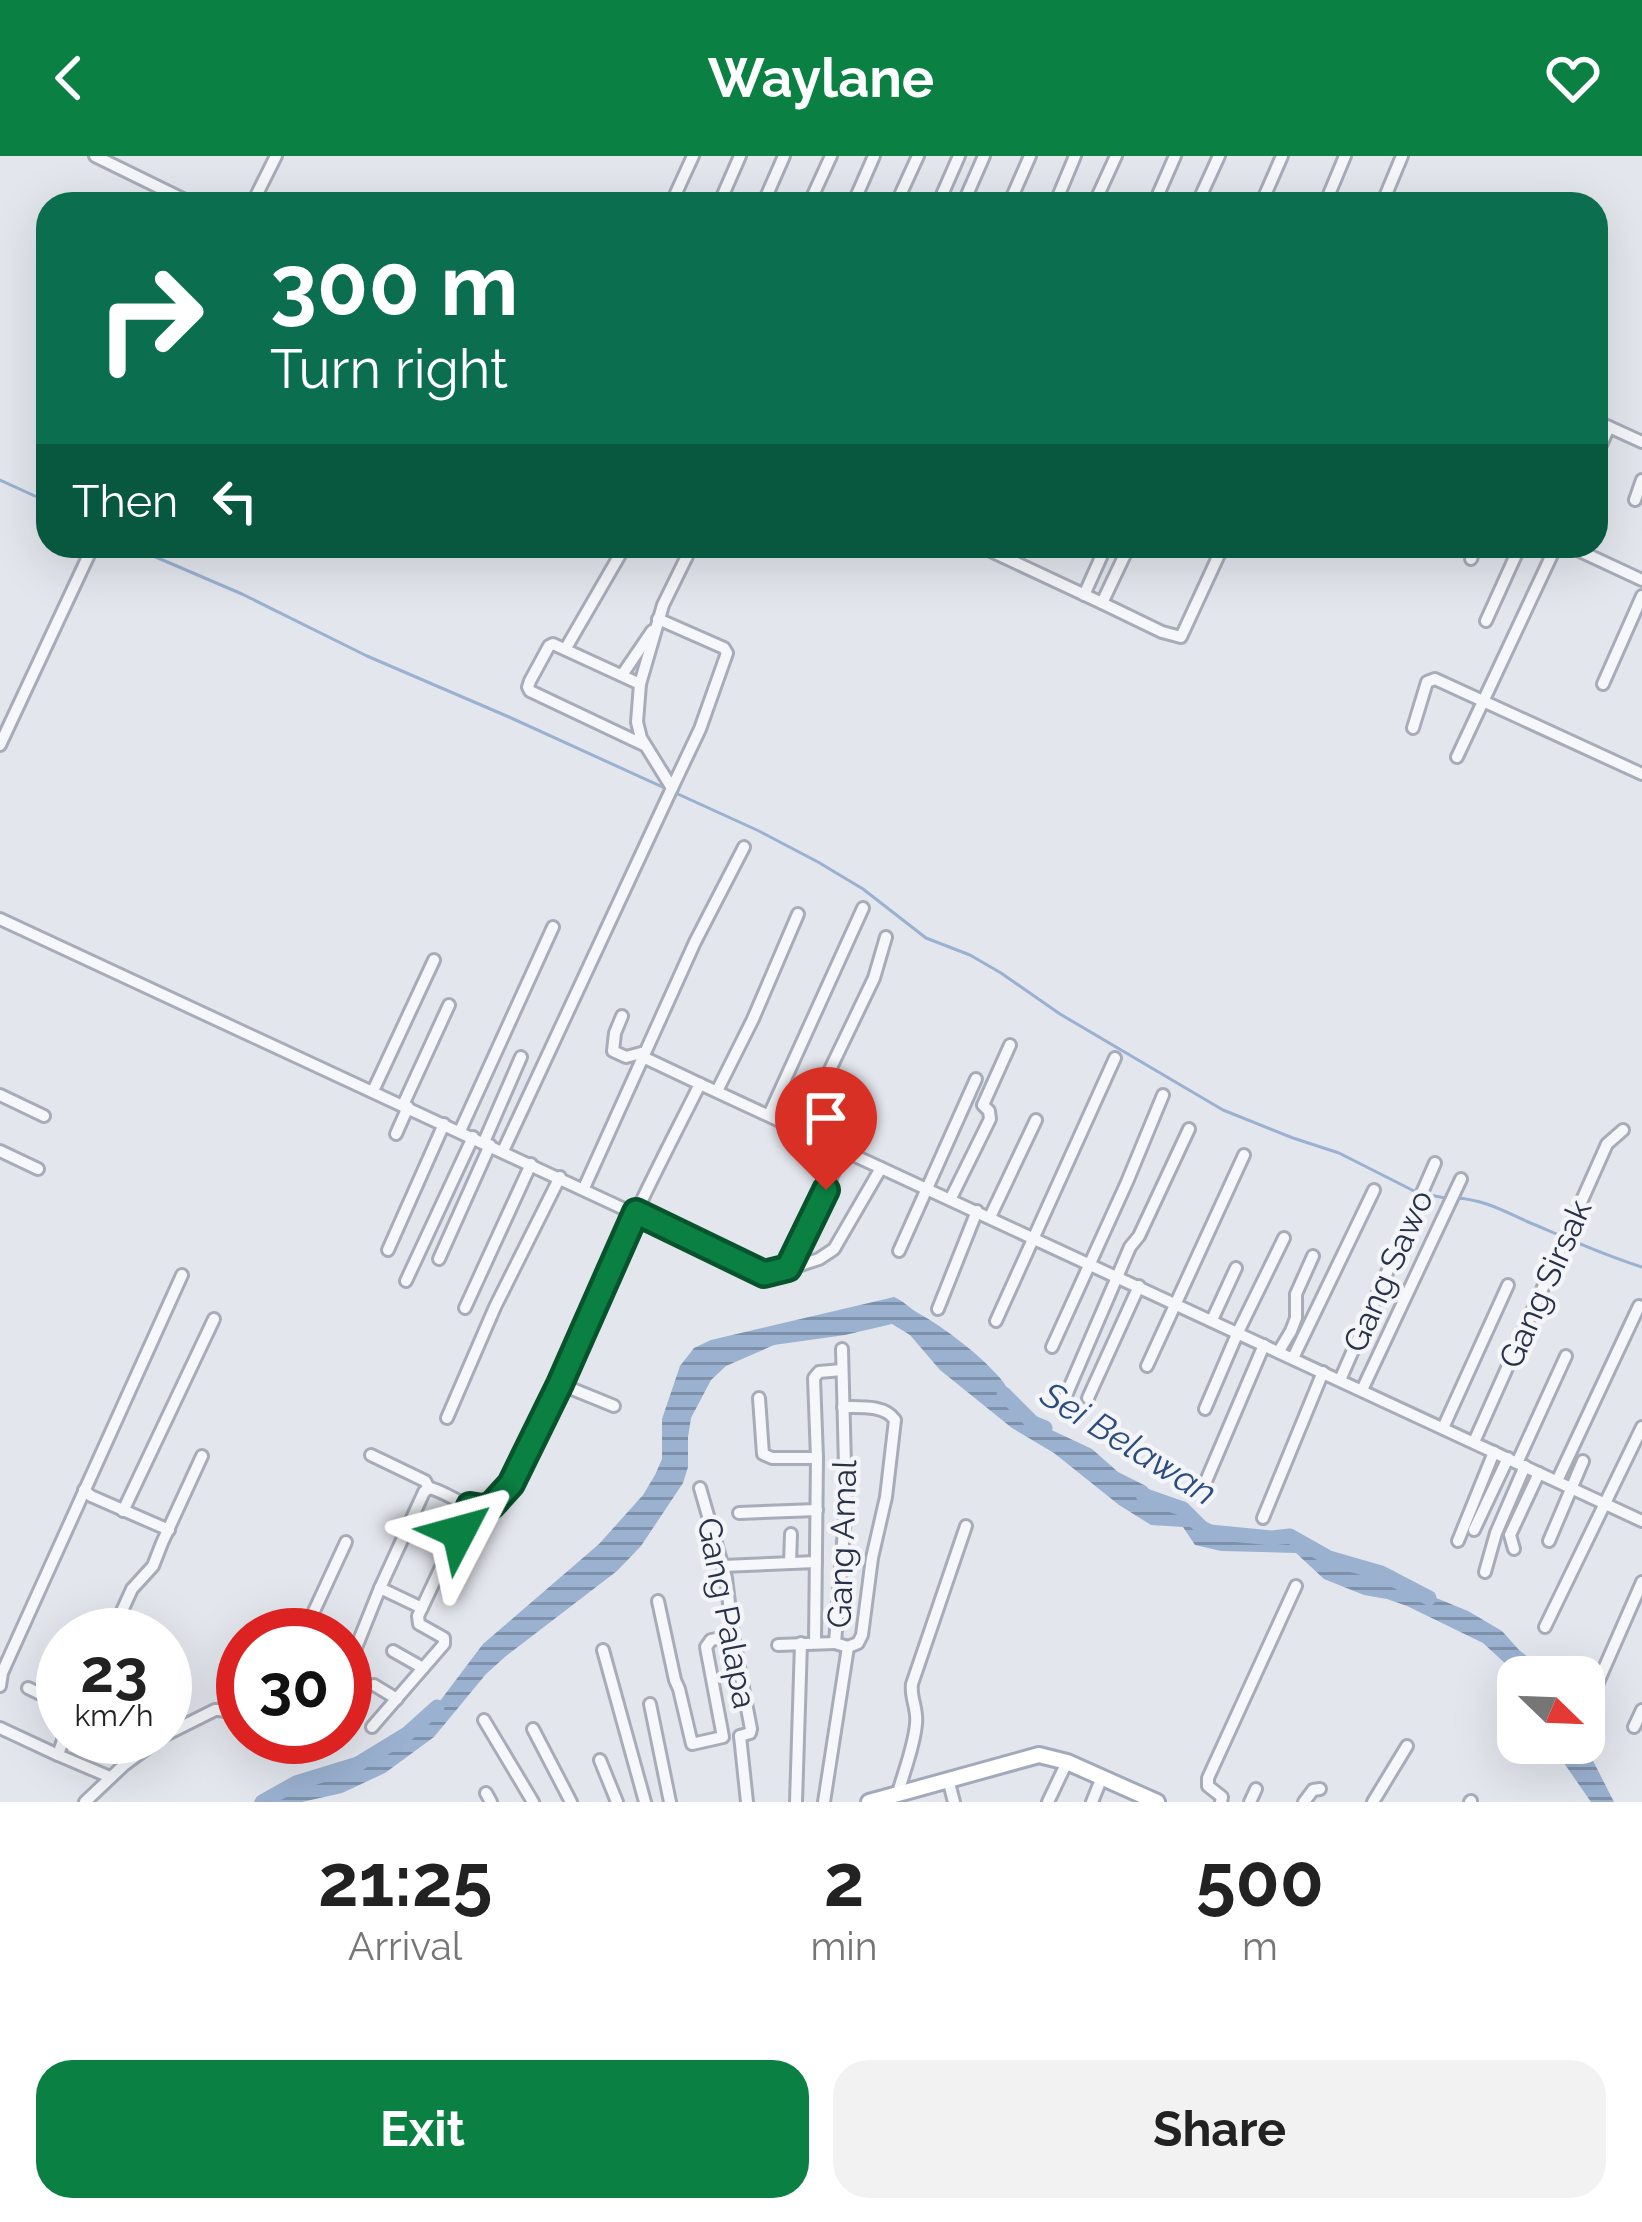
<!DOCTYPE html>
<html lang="en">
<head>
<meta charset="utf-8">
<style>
  body { margin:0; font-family:Raleway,sans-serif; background:#f2f2f2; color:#222; height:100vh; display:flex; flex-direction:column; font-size:45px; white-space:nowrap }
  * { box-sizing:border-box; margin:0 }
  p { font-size:39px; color:#767676 }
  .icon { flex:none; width:66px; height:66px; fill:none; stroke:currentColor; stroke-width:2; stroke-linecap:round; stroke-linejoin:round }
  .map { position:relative; height:1646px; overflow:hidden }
  .side { display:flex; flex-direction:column; background:#fff; flex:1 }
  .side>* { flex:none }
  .top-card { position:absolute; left:36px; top:36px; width:1572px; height:366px; border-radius:36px; box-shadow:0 12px 48px #0002; background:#0b6e4f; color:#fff; overflow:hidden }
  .needle { width:78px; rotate:113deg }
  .tools { position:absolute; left:1497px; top:1500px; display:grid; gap:24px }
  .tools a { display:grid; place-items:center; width:108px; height:108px; border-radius:24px; background:#fff; box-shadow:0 12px 48px #0002; font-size:60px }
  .speed { position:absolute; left:36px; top:1452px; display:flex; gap:24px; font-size:60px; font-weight:700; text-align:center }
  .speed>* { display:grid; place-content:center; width:156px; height:156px; border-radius:50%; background:#fff; box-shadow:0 12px 48px #0002; line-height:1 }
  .speed small { font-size:30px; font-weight:400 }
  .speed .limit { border:18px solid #d22; background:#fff; color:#111 }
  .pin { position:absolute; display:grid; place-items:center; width:102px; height:102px; color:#fff; margin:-123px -51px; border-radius:50% 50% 50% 0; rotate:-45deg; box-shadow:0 0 12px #0007 }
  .pin .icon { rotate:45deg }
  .me { position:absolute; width:132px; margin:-66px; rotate:51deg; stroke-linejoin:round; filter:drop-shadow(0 0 9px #0008) }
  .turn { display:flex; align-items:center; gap:42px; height:252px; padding:0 36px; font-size:54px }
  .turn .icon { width:156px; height:156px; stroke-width:2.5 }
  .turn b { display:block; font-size:84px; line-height:102px }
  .then { display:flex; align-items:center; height:114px; padding:0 36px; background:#0003; gap:24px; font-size:45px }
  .eta { display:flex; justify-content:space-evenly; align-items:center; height:204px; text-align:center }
  .eta b { font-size:72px; font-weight:700; line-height:84px }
  .cta { display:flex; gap:24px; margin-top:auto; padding:24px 36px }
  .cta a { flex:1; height:138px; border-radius:36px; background:#0b8043; color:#fff; font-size:48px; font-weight:700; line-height:138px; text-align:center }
  .cta a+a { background:#f2f2f2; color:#222 }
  header { display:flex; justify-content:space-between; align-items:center; height:156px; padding:0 36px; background:#0b8043; color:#fff; font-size:54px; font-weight:700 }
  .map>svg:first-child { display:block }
  .water { fill:url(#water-rules) }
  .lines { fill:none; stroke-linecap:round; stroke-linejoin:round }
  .stream { stroke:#9ab1d0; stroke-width:3 }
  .river { stroke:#9ab1d0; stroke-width:15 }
  .minor-casing { stroke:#a7acb8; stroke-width:16 }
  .major-casing { stroke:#a1a9ba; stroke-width:20 }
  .minor { stroke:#f6f7fa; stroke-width:10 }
  .major { stroke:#fff; stroke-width:14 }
  .route-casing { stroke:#07532c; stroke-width:30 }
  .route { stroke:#0b8043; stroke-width:21 }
  .labels { text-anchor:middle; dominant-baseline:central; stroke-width:9; stroke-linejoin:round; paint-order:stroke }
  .street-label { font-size:33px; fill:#283147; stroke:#f3f5f9 }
  .water-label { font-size:36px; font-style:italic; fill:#2d4c80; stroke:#f3f5f9 }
</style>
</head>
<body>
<header><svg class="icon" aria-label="back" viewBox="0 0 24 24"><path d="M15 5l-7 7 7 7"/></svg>Waylane<svg class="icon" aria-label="heart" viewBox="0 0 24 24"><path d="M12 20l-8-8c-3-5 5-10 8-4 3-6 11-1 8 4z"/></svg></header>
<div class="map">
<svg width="1642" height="1646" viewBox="0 0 1642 1646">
  <defs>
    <pattern id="water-rules" width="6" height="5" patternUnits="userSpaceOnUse" patternTransform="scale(3)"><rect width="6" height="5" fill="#9ab1d0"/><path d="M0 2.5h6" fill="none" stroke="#7e91ab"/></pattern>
  </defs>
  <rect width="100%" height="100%" fill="#e3e6ed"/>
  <g class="water">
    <path d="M894 1141C904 1145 909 1152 918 1157 945 1172 979 1198 1000 1222 1011 1235 1014 1250 1026 1262L1092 1293 1118 1316 1146 1330 1162 1347 1185 1358 1209 1379 1222 1377 1237 1383 1279 1382 1299 1386 1468 1455 1502 1475 1519 1494 1543 1513 1548 1521H1520L1483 1487 1407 1450 1387 1443 1364 1439 1324 1423 1296 1397 1221 1395 1195 1389 1183 1371 1151 1369 1119 1349 1054 1297 1012 1272 940 1214 910 1179 892 1168 845 1179 774 1189 726 1210 711 1224 691 1262 688 1281V1311L683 1327 641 1390 617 1415 506 1500 486 1518 434 1581 385 1617 342 1637 302 1646H254L293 1626 363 1607 400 1587 440 1545 483 1488 599 1388 643 1339 655 1319 662 1303V1263L680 1210 694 1192 711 1184Z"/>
    <path d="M1550 1587H1584L1614 1646H1591Z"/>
  </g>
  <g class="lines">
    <g class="stream">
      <path d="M0 324 48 346"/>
      <path d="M130 390 242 438 367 500 509 561 759 675 818 706 863 733 926 782 970 799 1001 817 1060 858 1223 954 1293 982 1339 997 1416 1036"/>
      <path d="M1425 1038 1445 1042"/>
      <path d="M1455 1042C1482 1043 1502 1054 1526 1065 1564 1081 1603 1099 1642 1111"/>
    </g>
    <g class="river">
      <path d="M1004 1238 1033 1267 1045 1272"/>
      <path d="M1143 1339 1183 1353 1202 1372 1210 1376 1272 1382 1290 1380 1329 1402 1381 1417 1429 1442"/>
      <path d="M262 1646 296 1627 358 1608 407 1578 437 1551"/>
    </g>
    <g class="minor-casing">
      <g id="minor">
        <path d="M95 0 193 48"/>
        <path d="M252 48 276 0"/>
        <path d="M671 48 693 0"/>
        <path d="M719 48 740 0"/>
        <path d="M763 48 784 0"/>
        <path d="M809 48 831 0"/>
        <path d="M853 48 874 0"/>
        <path d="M896 48 918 0"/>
        <path d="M938 48 959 0"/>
        <path d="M963 48 984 0"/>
        <path d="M1009 48 1030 0"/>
        <path d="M1055 48 1075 0"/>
        <path d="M1094 48 1116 0"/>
        <path d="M1154 48 1175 0"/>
        <path d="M1197 48 1219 0"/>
        <path d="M1261 48 1282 0"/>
        <path d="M1325 48 1345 0"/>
        <path d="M1382 48 1402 0"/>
        <path d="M1596 265 1642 286"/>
        <path d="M1596 300 1609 271"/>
        <path d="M1635 344 1642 324"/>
        <path d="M980 390 1102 447 1129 390"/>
        <path d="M1569 390 1642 424"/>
        <path d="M1471 403 1476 390"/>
        <path d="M1084 439 1106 390"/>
        <path d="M1102 447 1162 476 1181 481 1223 390"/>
        <path d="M658 463 724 492 727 497 700 573 672 632"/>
        <path d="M1486 465 1520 390"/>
        <path d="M566 492 625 390"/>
        <path d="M622 519 652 475"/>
        <path d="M640 528 663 449 692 390"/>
        <path d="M1603 528 1642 440"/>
        <path d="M1413 572 1427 526 1435 523 1642 618"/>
        <path d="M0 589 93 390"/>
        <path d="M1457 601 1556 390"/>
        <path d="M0 763 764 1118H773L819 1103 834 1093 881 1012"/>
        <path d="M622 860 615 877 613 895 626 901 645 896"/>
        <path d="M643 901 700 928"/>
        <path d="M373 935 434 804"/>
        <path d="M717 935 753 863 798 758"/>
        <path d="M0 939 44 960"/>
        <path d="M403 949 449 849"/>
        <path d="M769 959 863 752"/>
        <path d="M801 974 874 822 886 781"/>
        <path d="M460 975 553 771"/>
        <path d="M396 978 408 951"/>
        <path d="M484 986 521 901"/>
        <path d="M0 995 38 1013"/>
        <path d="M503 995 672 632 641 582 637 566 640 528 553 488 549 490 530 525 528 531 530 535 644 589"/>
        <path d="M584 1032 695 786 744 691"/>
        <path d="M951 1042 990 963 989 955 983 949 1010 889"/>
        <path d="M990 1061 1036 964"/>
        <path d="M388 1094 444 968"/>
        <path d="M899 1095 976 923"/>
        <path d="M439 1103 490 989"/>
        <path d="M788 1112 864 953"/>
        <path d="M406 1125 473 981"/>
        <path d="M465 1152 531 1008"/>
        <path d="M938 1153 977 1055"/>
        <path d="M1212 1164 1236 1112"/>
        <path d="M996 1165 1115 902"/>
        <path d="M1052 1191 1127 1026 1163 939"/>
        <path d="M1279 1195 1291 1175 1296 1162V1138L1313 1100"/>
        <path d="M1293 1202 1374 1034"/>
        <path d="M1147 1210 1244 999"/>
        <path d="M1340 1224 1435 1007"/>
        <path d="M560 1228 614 1250"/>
        <path d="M1362 1234 1461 1023"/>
        <path d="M759 1242 763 1298 772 1302H817"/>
        <path d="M1088 1242 1139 1130"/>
        <path d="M843 1251C861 1251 885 1249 895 1264L886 1341 872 1402 862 1479 858 1487 848 1491"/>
        <path d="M1061 1251 1130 1091 1139 1080 1189 973"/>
        <path d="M1205 1253 1238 1176 1284 1082"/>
        <path d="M447 1262 495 1151 560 1021"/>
        <path d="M1443 1272 1508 1129"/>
        <path d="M1474 1286 1607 988 1623 974"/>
        <path d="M371 1299 425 1325 429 1332"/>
        <path d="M1517 1307 1566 1200"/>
        <path d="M1206 1325 1264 1189"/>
        <path d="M1557 1325 1639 1150"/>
        <path d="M700 1332 726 1422 733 1480 751 1573 750 1577 740 1580"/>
        <path d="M84 1334 91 1340 169 1374"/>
        <path d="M123 1355 214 1163"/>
        <path d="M739 1357 817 1354"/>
        <path d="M1263 1362 1323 1216"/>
        <path d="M1474 1374 1508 1302"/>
        <path d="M1458 1385 1494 1296"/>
        <path d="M1549 1385 1583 1305"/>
        <path d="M1514 1393 1510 1379 1539 1317"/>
        <path d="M790 1407 791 1378"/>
        <path d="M723 1410 816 1406"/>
        <path d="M1485 1416 1496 1377 1525 1310"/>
        <path d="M380 1432 422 1452"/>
        <path d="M658 1445 675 1524 679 1533 692 1588 723 1581 706 1491 711 1484 733 1480"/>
        <path d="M1545 1471 1642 1271"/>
        <path d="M111 1479 132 1433 153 1410 162 1387 202 1300"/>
        <path d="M303 1479 346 1386"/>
        <path d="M815 1486 817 1302 814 1222 819 1216 842 1214"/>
        <path d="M778 1489 835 1487"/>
        <path d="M603 1494 645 1646"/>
        <path d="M393 1495 423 1512"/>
        <path d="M345 1519 380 1432 424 1336 429 1332C448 1335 471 1359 490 1350 520 1338 614 1104 634 1061 655 1016 678 972 700 928L1642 1365"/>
        <path d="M374 1529 397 1543"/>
        <path d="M0 1530 2 1517 182 1119"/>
        <path d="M28 1532 63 1549"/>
        <path d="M1592 1540 1642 1426"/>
        <path d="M650 1548 670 1646"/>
        <path d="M484 1564 533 1646"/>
        <path d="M372 1571 444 1488V1482L419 1468 418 1460 470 1350"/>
        <path d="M1634 1571 1642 1554"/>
        <path d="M0 1572 58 1599"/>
        <path d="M533 1573 571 1646"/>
        <path d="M165 1579 215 1554C228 1553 234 1560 243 1567"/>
        <path d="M740 1580 747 1646"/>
        <path d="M64 1581 58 1599 110 1621"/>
        <path d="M294 1581H306"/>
        <path d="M600 1604 617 1646"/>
        <path d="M948 1623 954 1646"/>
        <path d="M486 1637 491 1646"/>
        <path d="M898 1637C904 1615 914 1591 916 1568 918 1553 910 1542 912 1528L966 1370"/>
        <path d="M85 1646 124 1609 162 1581"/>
        <path d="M796 1646 801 1487"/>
        <path d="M824 1646 848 1491 835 1487 846 1349 842 1193"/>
        <path d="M1048 1646 1067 1606"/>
        <path d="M1092 1646 1102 1621"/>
        <path d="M1221 1646 1222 1641 1208 1630V1622L1296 1430"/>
        <path d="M1250 1646 1256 1633"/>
        <path d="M1304 1646 1313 1634 1320 1633"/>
        <path d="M1373 1646 1407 1590"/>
        <path d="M1470 1646 1471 1645"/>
      </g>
    </g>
    <g class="major-casing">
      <path id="major" d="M869 1646 1039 1599 1067 1606 1157 1646"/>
    </g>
    <use href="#minor" class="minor"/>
    <use href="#major" class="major"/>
  </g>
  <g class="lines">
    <g class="route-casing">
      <path id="route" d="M459 1376 470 1350 482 1352 491 1350 511 1328 560 1228 636 1056 764 1118 788 1112 826 1034"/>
    </g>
    <use href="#route" class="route"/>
  </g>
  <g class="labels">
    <g class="street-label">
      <text transform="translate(1388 1115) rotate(-66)">Gang Sawo</text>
      <text transform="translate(1545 1128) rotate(-66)">Gang Sirsak</text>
      <text transform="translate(842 1388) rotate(-88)">Gang Amal</text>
      <text transform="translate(727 1457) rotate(79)">Gang Palapa</text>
    </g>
    <g class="water-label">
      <text transform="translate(1129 1287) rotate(32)">Sei Belawan</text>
    </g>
  </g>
</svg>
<div class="tools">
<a><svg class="needle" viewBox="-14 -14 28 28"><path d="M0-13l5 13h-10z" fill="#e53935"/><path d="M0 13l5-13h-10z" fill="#767676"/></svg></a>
</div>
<div class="speed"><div>23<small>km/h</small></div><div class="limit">30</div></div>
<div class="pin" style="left:826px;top:1034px;background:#d93025"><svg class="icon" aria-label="arrive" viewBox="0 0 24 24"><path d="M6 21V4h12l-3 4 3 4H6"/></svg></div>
<svg class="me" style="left:459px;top:1376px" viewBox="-20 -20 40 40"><path d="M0-17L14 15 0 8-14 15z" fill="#0b8043" stroke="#fff" stroke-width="4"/></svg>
<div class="top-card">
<div class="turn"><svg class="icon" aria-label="right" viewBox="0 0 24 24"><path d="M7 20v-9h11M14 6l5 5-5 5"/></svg><div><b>300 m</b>Turn right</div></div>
<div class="then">Then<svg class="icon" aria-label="left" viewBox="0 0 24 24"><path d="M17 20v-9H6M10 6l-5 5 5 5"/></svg></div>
</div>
</div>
<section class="side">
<div class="eta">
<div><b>21:25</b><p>Arrival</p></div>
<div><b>2</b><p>min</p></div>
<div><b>500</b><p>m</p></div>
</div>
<div class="cta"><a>Exit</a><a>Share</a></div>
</section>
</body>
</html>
